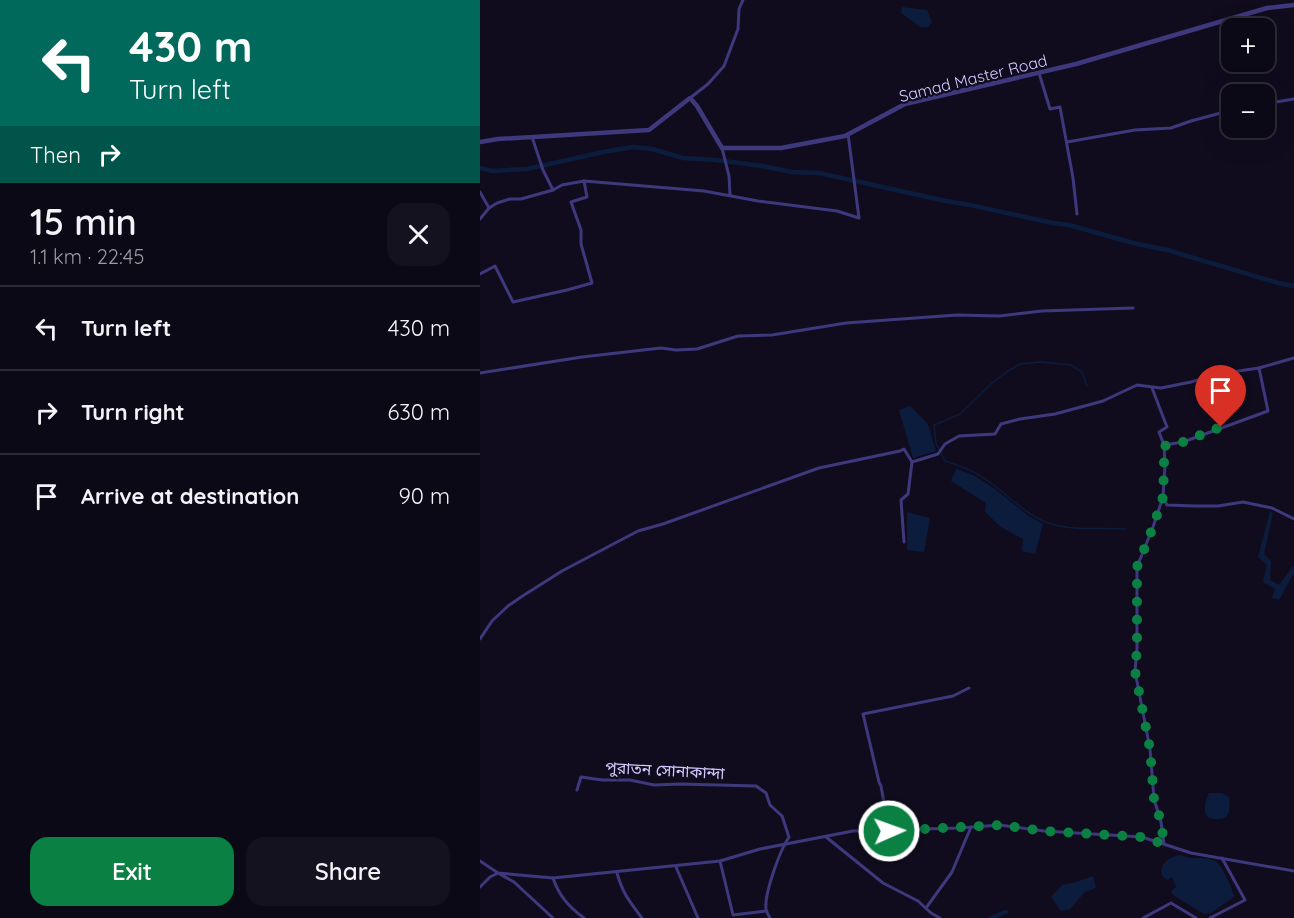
<!DOCTYPE html>
<html lang="en">
<head>
<meta charset="utf-8">
<style>
  body { margin:0; font-family:Quicksand,"Noto Sans Bengali",sans-serif; background:#15121f; color:#f1f3f6; height:100vh; display:flex; flex-direction:column; font-size:22px; white-space:nowrap }
  * { box-sizing:border-box; margin:0 }
  p { font-size:20px; color:#9a9aa1 }
  .icon { flex:none; width:33px; height:33px; fill:none; stroke:currentColor; stroke-width:2; stroke-linecap:round; stroke-linejoin:round }
  .map { position:relative; flex:1; overflow:hidden }
  .side { display:flex; flex-direction:column; background:#0c0916; width:480px }
  .side>* { flex:none }
  .hud { background:#00695c; color:#fff; overflow:hidden }
  .buttons { position:absolute; left:741px; top:18px; display:grid; gap:12px }
  .buttons a { display:grid; place-items:center; width:54px; height:54px; border-radius:12px; background:#0c0916; box-shadow:0 6px 24px #0002,0 0 0 2px #2c2a35; font-size:30px }
  .pin { position:absolute; display:grid; place-items:center; width:51px; height:51px; color:#fff; margin:-62px -26px; border-radius:50% 50% 50% 0; rotate:-45deg; box-shadow:0 0 6px #0007 }
  .pin .icon { rotate:45deg }
  .me { position:absolute; width:66px; margin:-33px; rotate:88deg; stroke-linejoin:round; filter:drop-shadow(0 0 4px #0008) }
  .turn { display:flex; align-items:center; gap:21px; height:126px; padding:0 30px; font-size:27px }
  .turn .icon { width:78px; height:78px; stroke-width:2.5 }
  .turn b { display:block; font-size:42px; line-height:51px }
  .then { display:flex; align-items:center; height:57px; padding:0 30px; background:#0003; gap:12px; font-size:22px }
  .round { display:grid; place-items:center; flex:none; width:63px; height:63px; border-radius:18px; background:#15121f }
  .headline { display:flex; align-items:center; justify-content:space-between; height:102px; padding:0 30px }
  h1 { font-size:36px; font-weight:600; line-height:45px }
  .action { display:flex; gap:12px; margin-top:auto; padding:12px 30px }
  .action a { flex:1; height:69px; border-radius:18px; background:#0b8043; color:#fff; font-size:24px; font-weight:600; line-height:69px; text-align:center }
  .action a+a { background:#15121f; color:#f1f3f6 }
  ul { padding:0; list-style:none }
  li { display:flex; align-items:center; gap:18px; height:84px; padding:0 30px; border-top:2px solid #2c2a35 }
  li div { flex:1 }
  li b { display:block; font-size:22px }
  li em { font-style:normal }
  main { display:flex; flex:1; min-height:0 }
  .map>svg:first-child { display:block }
  .water { fill:#0c1c3d }
  .lines { fill:none; stroke-linecap:round; stroke-linejoin:round }
  .stream { stroke:#0c1c3d; stroke-width:1.5 }
  .canal { stroke:#0c1c3d; stroke-width:4.5 }
  .minor { stroke:#3e387c; stroke-width:3 }
  .tertiary { stroke:#3e387c; stroke-width:4.5 }
  .route { stroke:#0b8043; stroke-width:10; stroke-dasharray:0 18 }
  .labels { text-anchor:middle; dominant-baseline:central; stroke-width:4.5; stroke-linejoin:round; paint-order:stroke }
  .street-label { font-size:16px; fill:#d2cafe; stroke:#100c1e }
</style>
</head>
<body>
<main>
<section class="side">
<div class="hud">
<div class="turn"><svg class="icon" aria-label="left" viewBox="0 0 24 24"><path d="M17 20v-9H6M10 6l-5 5 5 5"/></svg><div><b>430 m</b>Turn left</div></div>
<div class="then">Then<svg class="icon" aria-label="right" viewBox="0 0 24 24"><path d="M7 20v-9h11M14 6l5 5-5 5"/></svg></div>
</div>
<div class="headline"><div><h1>15 min</h1><p>1.1 km · 22:45</p></div><a class="round"><svg class="icon" aria-label="close" viewBox="0 0 24 24"><path d="M6 6l12 12M18 6L6 18"/></svg></a></div>
<ul>
<li><svg class="icon" aria-label="left" viewBox="0 0 24 24"><path d="M17 20v-9H6M10 6l-5 5 5 5"/></svg><div><b>Turn left</b></div><em>430 m</em></li>
<li><svg class="icon" aria-label="right" viewBox="0 0 24 24"><path d="M7 20v-9h11M14 6l5 5-5 5"/></svg><div><b>Turn right</b></div><em>630 m</em></li>
<li><svg class="icon" aria-label="arrive" viewBox="0 0 24 24"><path d="M6 21V4h12l-3 4 3 4H6"/></svg><div><b>Arrive at destination</b></div><em>90 m</em></li>
</ul>
<div class="action"><a>Exit</a><a>Share</a></div>
</section>
<div class="map">
<svg width="814" height="918" viewBox="0 0 814 918">
  <rect width="100%" height="100%" fill="#100c1e"/>
  <g class="water">
    <path d="M422 7 447 10 452 22 448 27H440L421 13Z"/>
    <path d="M430 406 448 424 456 451 433 458 419 410Z"/>
    <path d="M476 469 493 475 515 489 550 517 563 524 555 554 542 551 543 539 521 527 505 512 506 503 471 481Z"/>
    <path d="M790 511 793 513 784 554 791 561 790 580 799 585 814 565V573L799 600 792 598 795 589 783 582 787 565 778 557Z"/>
    <path d="M427 512 450 518 444 552 427 550Z"/>
    <path d="M729 793H742L749 797C750 807 751 820 738 819 735 819 730 819 728 817 722 812 726 798 729 793Z"/>
    <path d="M700 855C703 856 706 857 710 858 718 859 727 857 735 861 742 864 752 888 754 896L751 899 731 913 724 914 693 895 691 891 696 887 692 877 687 880 682 875C679 863 690 857 700 855Z"/>
    <path d="M613 876 616 888 605 892 590 909 581 911 571 897 582 885 596 882Z"/>
  </g>
  <g class="lines">
    <path class="stream" d="M607 386 602 372 591 365 561 362 540 364 528 371 511 384 480 414 454 425 456 443 465 461C485 467 498 473 515 486 530 498 545 513 563 521 589 532 618 527 646 529"/>
    <g class="canal">
      <path d="M0 168 13 171 47 169 123 152 153 147 172 149 203 158 236 160 282 166 312 172 339 173 466 201 490 205 573 223 589 225 653 243 687 250 798 283 814 286"/>
      <path d="M511 918 526 912"/>
    </g>
    <g class="minor">
      <path d="M559 73 570 109 580 107 593 178 597 214"/>
      <path d="M210 98 228 84 244 66 258 29 259 9 263 0"/>
      <path d="M784 104 814 99"/>
      <path d="M587 142 655 130 691 128 711 121 752 110"/>
      <path d="M242 148 249 176 250 195"/>
      <path d="M104 181 224 191 278 201 357 211 379 218 368 134"/>
      <path d="M0 192 9 208"/>
      <path d="M0 219 9 208 17 203 30 199H41L73 190 63 170 52 137"/>
      <path d="M0 274 15 266 33 302 87 290 112 283 101 244V230L91 202 107 197 104 181 82 185 73 190"/>
      <path d="M0 373 102 357 181 348 196 350 217 349 258 336 292 335 366 323 477 315 520 316 562 311 653 308"/>
      <path d="M672 388 687 427 679 432 684 445 685 466 683 497 673 527 657 567V649L655 671 670 749 674 799 681 822 684 844"/>
      <path d="M684 445 703 442 788 411 779 368"/>
      <path d="M683 497 687 505 715 506H738L763 502 792 508 814 519"/>
      <path d="M424 542 421 500 428 494 432 462 458 454 465 444 479 436 515 434 521 424 540 419 575 414 623 401 657 385 681 388 711 382 738 374 779 368 814 358"/>
      <path d="M0 639 12 621 28 606 41 597 82 571 158 531 183 524 339 468 420 451 424 449 432 462"/>
      <path d="M97 790 101 777 122 780H150L174 785 200 784 276 786 286 793 290 805 302 816 309 837C300 850 284 894 286 909 287 913 288 915 290 918"/>
      <path d="M409 831 401 786 399 782 383 714 473 696 489 688"/>
      <path d="M346 837 403 883 438 901 451 913 460 918"/>
      <path d="M0 861 18 873 73 878 240 861 280 849 373 831 480 828 520 825 564 831 662 837 711 853 814 871"/>
      <path d="M240 861 253 915 286 911"/>
      <path d="M196 867 218 918"/>
      <path d="M137 873C143 894 149 901 162 918"/>
      <path d="M73 878C79 896 89 907 104 918"/>
      <path d="M0 887 10 877 18 873 34 882 73 918"/>
      <path d="M446 908 472 872 491 827"/>
      <path d="M663 918 691 903 716 918"/>
      <path d="M730 918 765 900 742 858"/>
    </g>
    <path class="tertiary" d="M0 142 18 139 169 130 210 98 217 106 242 148H301L365 136 425 104 596 64 787 8 814 5"/>
  </g>
  <g class="lines">
    <path class="route" d="M409 831 520 825 564 831 662 837 684 844 681 822 674 799 670 749 655 671 657 649V567L673 527 683 497 684 466V446L703 442 741 427"/>
  </g>
  <g class="labels">
    <g class="street-label">
      <text transform="translate(493 78) rotate(-14)">Samad Master Road</text>
      <text transform="translate(185 770) rotate(3)">পুরাতন সোনাকান্দা</text>
    </g>
  </g>
</svg>
<div class="buttons">
<a>+</a>
<a>−</a>
</div>
<div class="pin" style="left:741px;top:427px;background:#d93025"><svg class="icon" aria-label="arrive" viewBox="0 0 24 24"><path d="M6 21V4h12l-3 4 3 4H6"/></svg></div>
<svg class="me" style="left:409px;top:831px" viewBox="-20 -20 40 40"><circle r="17" fill="#0b8043" stroke="#fff" stroke-width="3"/><path d="M0-11L8 9 0 5-8 9z" fill="#fff"/></svg>
</div>
</main>
</body>
</html>
